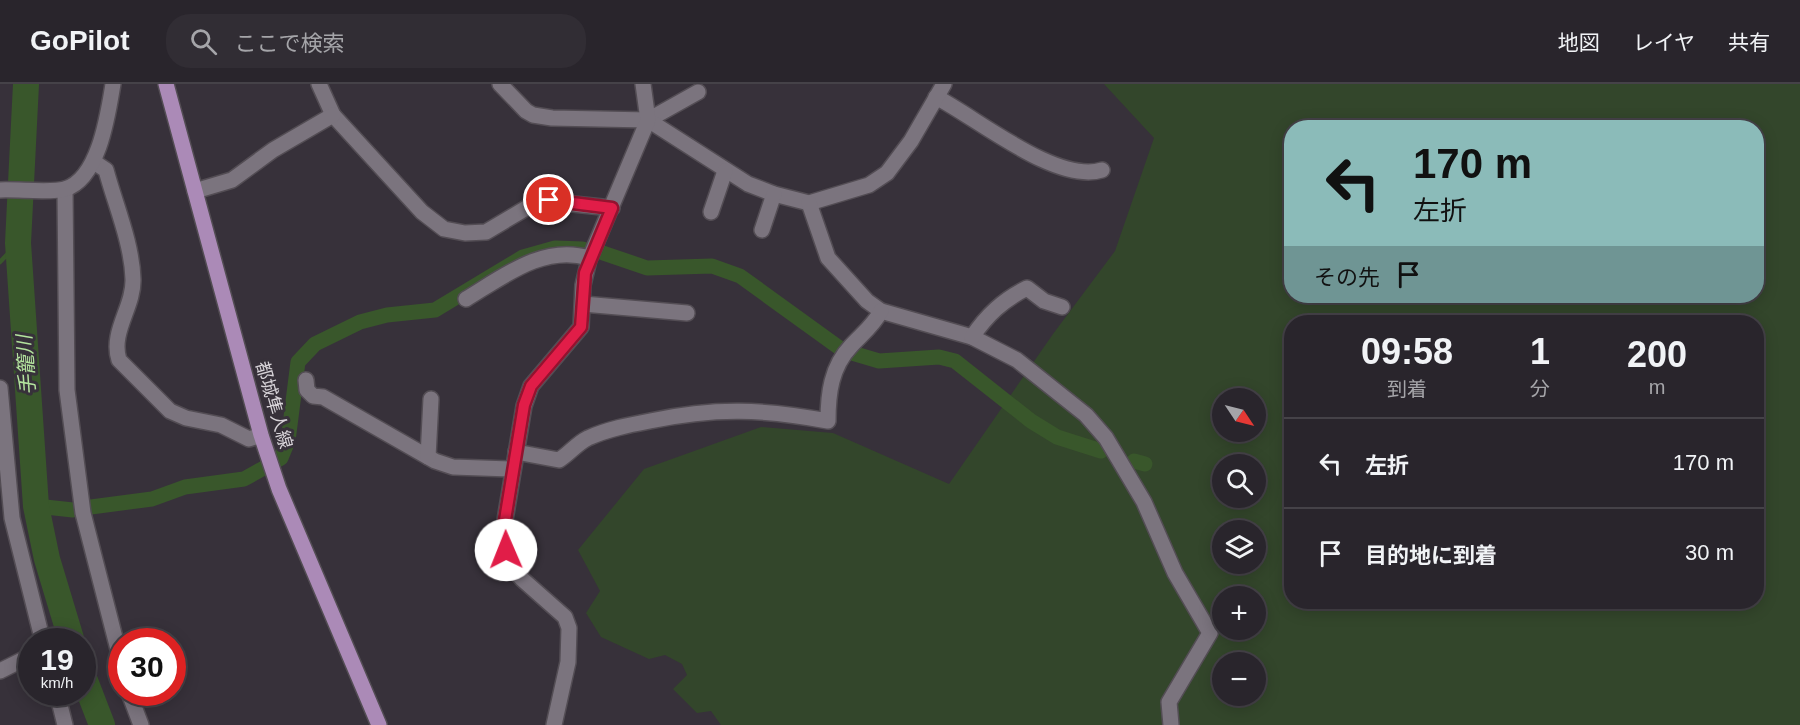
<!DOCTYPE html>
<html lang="ja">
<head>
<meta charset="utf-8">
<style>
  body { margin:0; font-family:Arial,"Noto Sans JP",sans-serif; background:#312d34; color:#f1f3f6; height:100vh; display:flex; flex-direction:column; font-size:22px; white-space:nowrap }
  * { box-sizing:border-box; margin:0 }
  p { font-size:20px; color:#a5a5a9 }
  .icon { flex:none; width:33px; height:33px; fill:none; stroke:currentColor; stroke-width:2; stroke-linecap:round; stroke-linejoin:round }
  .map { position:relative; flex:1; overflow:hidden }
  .side { position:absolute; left:1284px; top:231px; width:480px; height:294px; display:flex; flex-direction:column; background:#29252c; border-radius:24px; box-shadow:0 3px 15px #0003,0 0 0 2px #454248 }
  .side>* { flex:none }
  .top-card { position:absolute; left:1284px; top:36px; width:480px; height:183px; border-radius:24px; box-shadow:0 3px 15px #0003,0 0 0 2px #454248; background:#8bbbb9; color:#111; overflow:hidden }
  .needle { width:39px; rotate:125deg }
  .buttons { position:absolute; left:1212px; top:304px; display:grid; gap:12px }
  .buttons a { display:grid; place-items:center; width:54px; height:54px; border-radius:50%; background:#29252c; box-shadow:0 3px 15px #0003,0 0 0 2px #454248; font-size:30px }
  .speed { position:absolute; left:18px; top:544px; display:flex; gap:12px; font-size:30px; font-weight:700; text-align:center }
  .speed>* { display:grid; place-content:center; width:78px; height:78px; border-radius:50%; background:#29252c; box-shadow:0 3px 15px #0003,0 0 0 2px #454248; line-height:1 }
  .speed small { font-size:15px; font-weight:400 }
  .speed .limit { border:9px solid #d22; background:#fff; color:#111 }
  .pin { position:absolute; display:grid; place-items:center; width:51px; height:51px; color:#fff; margin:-26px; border:3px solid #fff; border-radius:50%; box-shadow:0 2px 6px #0007 }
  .me { position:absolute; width:66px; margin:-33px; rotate:359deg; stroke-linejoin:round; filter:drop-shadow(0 0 4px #0008) }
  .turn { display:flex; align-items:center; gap:21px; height:126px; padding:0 30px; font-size:27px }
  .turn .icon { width:78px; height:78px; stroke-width:2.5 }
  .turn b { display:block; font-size:42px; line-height:51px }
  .then { display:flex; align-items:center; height:57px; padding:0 30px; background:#0003; gap:12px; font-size:22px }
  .eta { display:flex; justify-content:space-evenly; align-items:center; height:102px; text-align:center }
  .eta b { font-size:36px; font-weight:700; line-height:42px }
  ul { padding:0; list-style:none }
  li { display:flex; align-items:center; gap:18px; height:90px; padding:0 30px; border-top:2px solid #454248 }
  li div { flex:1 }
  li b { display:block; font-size:22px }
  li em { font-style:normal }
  header { display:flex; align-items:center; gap:36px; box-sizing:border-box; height:84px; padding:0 30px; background:#29252c; border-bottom:2px solid #454248 }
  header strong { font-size:28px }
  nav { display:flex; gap:33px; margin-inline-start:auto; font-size:21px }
  .search { width:420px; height:54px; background:#312d34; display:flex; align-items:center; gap:15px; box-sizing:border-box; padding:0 21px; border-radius:24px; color:#a5a5a9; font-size:22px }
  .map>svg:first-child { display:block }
  .green { fill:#33462b; fill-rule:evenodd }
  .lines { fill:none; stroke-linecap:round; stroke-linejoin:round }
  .stream { stroke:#39572b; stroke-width:4.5 }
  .canal { stroke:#39572b; stroke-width:15 }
  .river { stroke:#39572b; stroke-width:26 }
  .minor-casing { stroke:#534d54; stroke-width:18 }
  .major-casing { stroke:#534d54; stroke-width:18 }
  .minor { stroke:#7b747e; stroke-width:15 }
  .major { stroke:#ab8ab7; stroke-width:15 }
  .route-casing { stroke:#92132f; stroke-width:15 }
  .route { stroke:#e11d48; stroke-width:10 }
  .labels { text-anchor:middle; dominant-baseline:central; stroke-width:6; stroke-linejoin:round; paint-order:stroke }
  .street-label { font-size:18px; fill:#d7d3d8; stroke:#37313a }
  .water-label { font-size:20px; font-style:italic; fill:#b4e49e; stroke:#37313a }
</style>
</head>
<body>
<header>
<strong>GoPilot</strong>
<div class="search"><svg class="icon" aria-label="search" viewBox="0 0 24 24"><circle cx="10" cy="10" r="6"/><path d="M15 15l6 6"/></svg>ここで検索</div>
<nav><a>地図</a><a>レイヤ</a><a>共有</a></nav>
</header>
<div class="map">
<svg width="1800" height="641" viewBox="0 0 1800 641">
  <rect width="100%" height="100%" fill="#37313a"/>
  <path class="green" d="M1104 0H1800V641H721L711 627 697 629 673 605 687 591 682 580 665 571 649 575 601 553 586 529 600 507 578 466 644 385 761 343 833 349 949 400 1053 250 1115 167 1154 54ZM1292 44H1756V212H1292ZM1292 238H1756V518H1292ZM1222 315H1256V348H1222ZM1222 381H1256V414H1222ZM1222 447H1256V480H1222ZM1222 513H1256V546H1222ZM1222 579H1256V612H1222Z"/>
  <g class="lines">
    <path class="stream" d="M0 178 18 159"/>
    <g class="canal">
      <path d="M600 168 647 184 712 182 740 192 841 265"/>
      <path d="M852 269 879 277 939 273 955 277 1031 337 1057 353 1101 367"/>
      <path d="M1134 377 1145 380"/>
      <path d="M36 422 73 426"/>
      <path d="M91 423 152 415 185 403 244 395 262 385 281 374 288 357 298 278 315 260 360 238 387 231 435 226 523 173 555 164 583 165"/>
    </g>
    <g class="river">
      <path d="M26 0 18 159 36 422 47 475 72 558"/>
      <path d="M82 589 102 641"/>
    </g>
    <g class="minor-casing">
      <g id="minor">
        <path d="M319 0 333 31 422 128 444 145 465 149 486 148 533 120 544 117 612 124"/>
        <path d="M500 0 526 27 533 31 552 34 648 36 698 8"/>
        <path d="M936 13C977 34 1056 100 1102 86"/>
        <path d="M648 36 748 100 774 110 809 119 869 101 887 89 911 57 944 0"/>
        <path d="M94 78 106 86C115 120 132 159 133 195 134 223 110 248 119 276L170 327 186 334 221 341 249 355 261 351"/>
        <path d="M65 105 67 306 83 429 122 581"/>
        <path d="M0 106C16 105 52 109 65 105 99 95 108 30 113 0"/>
        <path d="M195 107 232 96 273 66 333 31"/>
        <path d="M809 119 828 174 867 217 881 227 972 253 1017 276 1086 331 1106 354 1144 418 1175 489 1210 549 1169 618 1171 641"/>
        <path d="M711 128 725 87"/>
        <path d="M762 146 774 110"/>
        <path d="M466 215C504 192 544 160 589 174"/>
        <path d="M583 220 687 229"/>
        <path d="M972 253C987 231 1003 216 1027 204L1044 217 1062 223"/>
        <path d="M306 296 307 306 313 312 323 313 435 377 453 383 513 385"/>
        <path d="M0 304 12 434 43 558"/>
        <path d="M516 368 559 376C569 370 576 360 588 354 608 345 629 341 650 337 716 323 763 325 828 337 828 310 831 283 851 262 862 250 873 242 881 227"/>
        <path d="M428 373 431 315"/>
        <path d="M0 587 32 571"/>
        <path d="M57 609 65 641"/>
        <path d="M129 609 141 641"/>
        <path d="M554 641 568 578 569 544 565 533 522 495 511 482 506 466 505 436 524 322 531 302 581 243 583 201 589 176 648 36 643 0"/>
      </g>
    </g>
    <g class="major-casing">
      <path id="major" d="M166 0 261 351 279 405 379 641"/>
    </g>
    <use href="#minor" class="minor"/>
    <use href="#major" class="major"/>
  </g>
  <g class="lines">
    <g class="route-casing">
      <path id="route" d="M506 466 505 436 524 321 531 302 581 243 585 189 612 124 549 116"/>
    </g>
    <use href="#route" class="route"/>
  </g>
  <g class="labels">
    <g class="street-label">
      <text transform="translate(274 321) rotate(74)">都城隼人線</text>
    </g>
    <g class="water-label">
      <text transform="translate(26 281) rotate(-94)">手籠川</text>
    </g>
  </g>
</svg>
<div class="buttons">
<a><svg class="needle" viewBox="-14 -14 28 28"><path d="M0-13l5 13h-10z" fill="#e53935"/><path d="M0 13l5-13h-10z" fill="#a5a5a9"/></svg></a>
<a><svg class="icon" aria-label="search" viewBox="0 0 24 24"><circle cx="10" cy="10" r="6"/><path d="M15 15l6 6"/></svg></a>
<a><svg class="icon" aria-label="layers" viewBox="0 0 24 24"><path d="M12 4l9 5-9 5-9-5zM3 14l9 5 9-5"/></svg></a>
<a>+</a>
<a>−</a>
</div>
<div class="speed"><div>19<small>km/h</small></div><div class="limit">30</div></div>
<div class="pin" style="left:549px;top:116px;background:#d93025"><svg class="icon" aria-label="arrive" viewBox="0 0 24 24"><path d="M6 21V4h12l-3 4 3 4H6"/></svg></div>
<svg class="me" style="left:506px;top:466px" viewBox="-20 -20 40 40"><circle r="19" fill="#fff"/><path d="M0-13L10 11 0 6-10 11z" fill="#e11d48"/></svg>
<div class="top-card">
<div class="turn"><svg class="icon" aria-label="left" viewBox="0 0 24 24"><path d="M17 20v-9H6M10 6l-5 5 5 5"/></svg><div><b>170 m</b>左折</div></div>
<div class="then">その先<svg class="icon" aria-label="arrive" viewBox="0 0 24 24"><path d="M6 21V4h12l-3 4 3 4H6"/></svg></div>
</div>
<section class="side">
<div class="eta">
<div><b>09:58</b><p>到着</p></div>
<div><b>1</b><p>分</p></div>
<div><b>200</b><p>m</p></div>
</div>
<ul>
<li><svg class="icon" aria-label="left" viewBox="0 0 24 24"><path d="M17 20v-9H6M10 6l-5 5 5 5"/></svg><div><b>左折</b></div><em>170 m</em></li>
<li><svg class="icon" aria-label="arrive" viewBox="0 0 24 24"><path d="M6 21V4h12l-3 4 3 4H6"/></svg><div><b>目的地に到着</b></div><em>30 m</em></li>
</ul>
</section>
</div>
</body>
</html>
